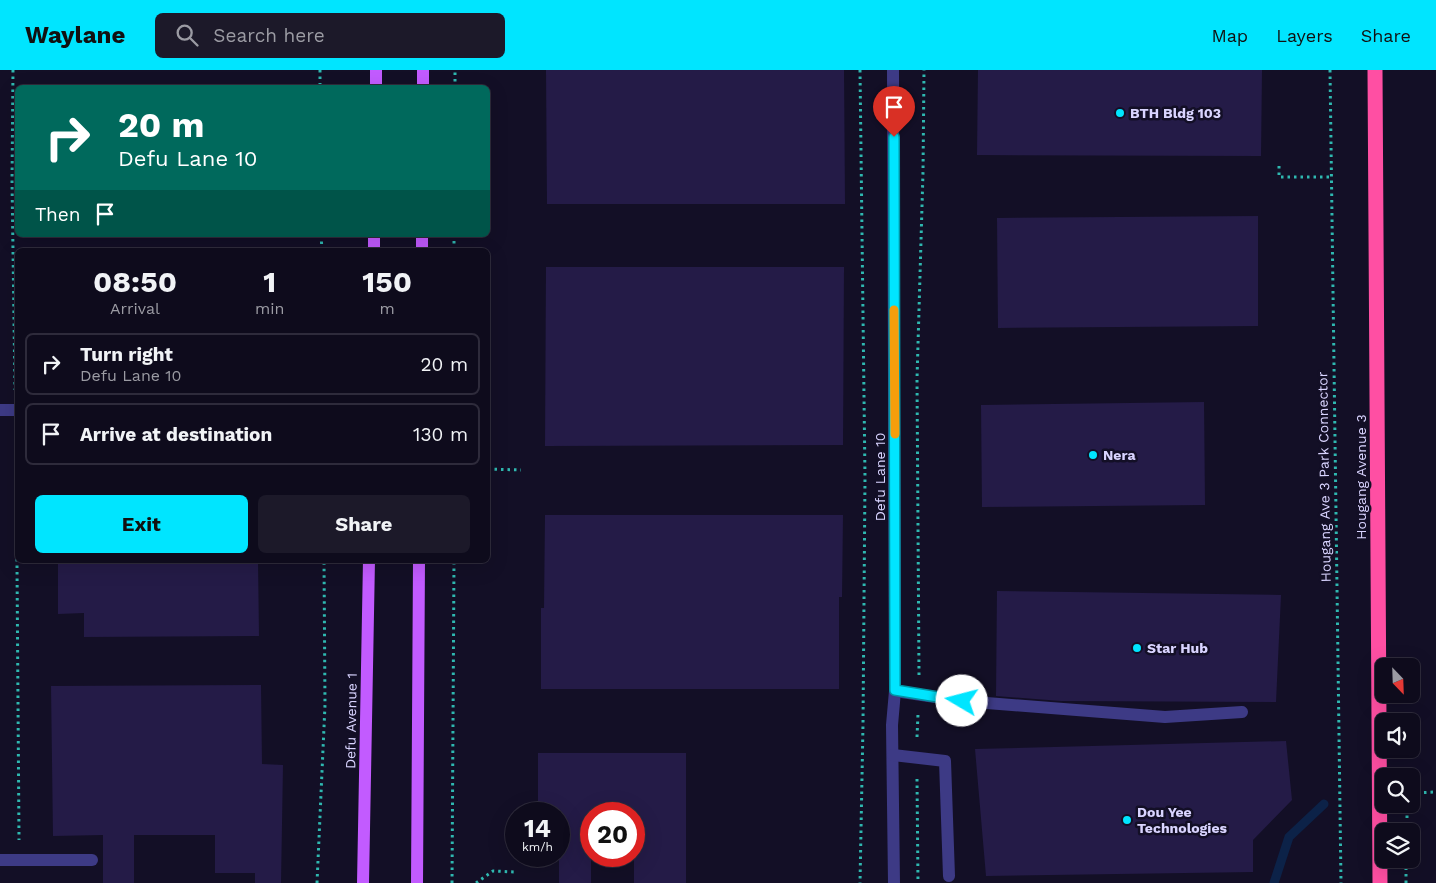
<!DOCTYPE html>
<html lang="en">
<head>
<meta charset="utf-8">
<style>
  body { margin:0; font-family:"Work Sans",sans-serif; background:#1c1929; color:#f1f3f6; height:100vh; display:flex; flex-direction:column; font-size:19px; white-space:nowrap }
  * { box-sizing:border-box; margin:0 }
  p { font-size:16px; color:#9b9ba3 }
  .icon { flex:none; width:28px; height:28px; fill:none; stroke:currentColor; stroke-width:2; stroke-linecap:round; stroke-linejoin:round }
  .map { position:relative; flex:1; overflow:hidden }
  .side { position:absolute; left:15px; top:178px; width:475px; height:315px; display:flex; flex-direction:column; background:#0e0b1c; border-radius:8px; box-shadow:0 5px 20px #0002,0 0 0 1px #2e2b3b }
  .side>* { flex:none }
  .hud { position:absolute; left:15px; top:15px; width:475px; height:152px; border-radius:8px; box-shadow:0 5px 20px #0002,0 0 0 1px #2e2b3b; background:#00695c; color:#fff; overflow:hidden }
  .needle { width:32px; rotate:157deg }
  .tools { position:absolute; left:1375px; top:588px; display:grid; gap:10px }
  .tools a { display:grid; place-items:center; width:45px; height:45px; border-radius:8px; background:#0e0b1c; box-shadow:0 5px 20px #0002,0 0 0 1px #2e2b3b; font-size:25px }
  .speed { position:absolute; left:505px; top:732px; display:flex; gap:10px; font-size:25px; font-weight:700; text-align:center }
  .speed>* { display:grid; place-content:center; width:65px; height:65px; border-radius:50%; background:#0e0b1c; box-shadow:0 5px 20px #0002,0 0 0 1px #2e2b3b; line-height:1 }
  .speed small { font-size:12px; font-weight:400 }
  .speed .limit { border:8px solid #d22; background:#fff; color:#111 }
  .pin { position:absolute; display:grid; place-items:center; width:42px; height:42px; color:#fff; margin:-51px -21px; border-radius:50% 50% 50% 0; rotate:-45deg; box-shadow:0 0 5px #0007 }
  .pin .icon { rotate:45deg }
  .me { position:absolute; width:55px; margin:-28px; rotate:278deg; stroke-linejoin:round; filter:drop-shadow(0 0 4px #0008) }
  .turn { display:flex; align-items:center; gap:18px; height:105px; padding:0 20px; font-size:22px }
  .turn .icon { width:65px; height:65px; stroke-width:2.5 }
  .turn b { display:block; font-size:35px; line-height:42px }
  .then { display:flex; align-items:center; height:48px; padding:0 20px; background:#0003; gap:10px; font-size:19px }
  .eta { display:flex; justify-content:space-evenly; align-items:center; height:85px; text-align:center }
  .eta b { font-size:30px; font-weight:700; line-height:35px }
  .primary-button { display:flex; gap:10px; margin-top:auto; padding:10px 20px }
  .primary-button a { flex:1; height:58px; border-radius:8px; background:#00e5ff; color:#111; font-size:20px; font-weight:700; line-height:58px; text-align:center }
  .primary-button a+a { background:#1c1929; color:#f1f3f6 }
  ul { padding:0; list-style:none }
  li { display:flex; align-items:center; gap:15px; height:62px; margin:0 10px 8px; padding:0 10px; border:2px solid #2e2b3b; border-radius:8px }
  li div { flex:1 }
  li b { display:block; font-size:19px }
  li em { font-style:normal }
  header { display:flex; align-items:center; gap:30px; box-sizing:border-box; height:70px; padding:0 25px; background:#00e5ff; color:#111 }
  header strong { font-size:24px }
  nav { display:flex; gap:28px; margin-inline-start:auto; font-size:18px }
  .search { width:350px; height:45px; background:#1c1929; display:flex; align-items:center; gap:12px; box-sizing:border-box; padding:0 18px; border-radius:8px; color:#9b9ba3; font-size:19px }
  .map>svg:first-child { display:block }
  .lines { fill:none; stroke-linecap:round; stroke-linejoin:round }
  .stream { stroke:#0c2248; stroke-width:9 }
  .building { fill:#241b47 }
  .path { stroke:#2fb8b0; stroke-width:3; stroke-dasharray:2.5 4; stroke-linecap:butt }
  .minor { stroke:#3d3a85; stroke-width:12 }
  .major { stroke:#c25bff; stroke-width:12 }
  .highway { stroke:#ff4fa3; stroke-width:15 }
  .route-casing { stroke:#0095a6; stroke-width:12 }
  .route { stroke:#00e5ff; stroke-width:9 }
  .slow { stroke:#f59e0b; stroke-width:9 }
  .poi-dot { fill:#00e5ff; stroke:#130f26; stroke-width:2 }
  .labels { text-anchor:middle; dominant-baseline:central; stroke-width:5; stroke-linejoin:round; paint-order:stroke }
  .poi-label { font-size:14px; font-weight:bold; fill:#d9d4ff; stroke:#130f26; text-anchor:start }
  .street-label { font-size:14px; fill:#d9d4ff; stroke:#130f26 }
</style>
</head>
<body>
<header>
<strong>Waylane</strong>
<div class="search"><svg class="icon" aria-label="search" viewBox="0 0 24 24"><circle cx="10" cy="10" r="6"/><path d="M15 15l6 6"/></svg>Search here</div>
<nav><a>Map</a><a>Layers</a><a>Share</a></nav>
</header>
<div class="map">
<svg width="1436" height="813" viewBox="0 0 1436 813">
  <rect width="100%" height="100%" fill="#130f26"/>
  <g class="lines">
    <path class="stream" d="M1274 813 1289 767 1324 734"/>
  </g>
  <g class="building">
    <path d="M546 0H844L845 134H547Z"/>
    <path d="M978 0H1262L1261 86 977 85Z"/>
    <path d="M1258 146V256L998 258 997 148Z"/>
    <path d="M546 197H844L843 375 545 376Z"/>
    <path d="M1204 332 1205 435 982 437 981 335Z"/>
    <path d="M545 445H843L842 527H839V619H541V538H544Z"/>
    <path d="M58 490H258L259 566 84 567V543L58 544Z"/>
    <path d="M997 521 1281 525 1276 632 1061 631 996 626Z"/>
    <path d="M261 615 262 694 283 695 281 813H255V803H215V765H134V813H103V765L53 766 51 616Z"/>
    <path d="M1286 671 1292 730 1253 770V802L986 806 975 679Z"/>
    <path d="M538 683H686V813H634V744H591V813H559V744H538Z"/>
  </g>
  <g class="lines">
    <g class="path">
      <path d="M13 0 12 111 15 320"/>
      <path d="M320 0V18"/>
      <path d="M860 0 865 408 863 654 860 813"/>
      <path d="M1330 0 1341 813"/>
      <path d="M455 18V0"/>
      <path d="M1279 96V107H1330"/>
      <path d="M321 165 322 180"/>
      <path d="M454 180V165"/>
      <path d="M16 359 19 770"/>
      <path d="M488 399 521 400"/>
      <path d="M919 605 917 309 923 102 924 0"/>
      <path d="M917 667 918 644"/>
      <path d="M917 709 918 813"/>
      <path d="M1411 723 1436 722"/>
      <path d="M1407 761V734"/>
      <path d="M317 813 325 635 324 490"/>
      <path d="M452 813 454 490"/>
      <path d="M476 813 493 801 515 802"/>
      <path d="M1406 813V789"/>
    </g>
    <g class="minor">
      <path d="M893 0 895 621 892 655 894 813"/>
      <path d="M0 340H18"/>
      <path d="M895 621 962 631 1165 647 1242 642"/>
      <path d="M893 685 945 691 949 806"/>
      <path d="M0 790H92"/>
    </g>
    <g class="major">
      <path d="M376 18V0"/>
      <path d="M423 18V0"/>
      <path d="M374 180V165"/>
      <path d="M422 180V165"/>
      <path d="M363 813 369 490"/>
      <path d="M417 813 419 490"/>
    </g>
    <path class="highway" d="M1375 0 1380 813"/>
  </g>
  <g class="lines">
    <g class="route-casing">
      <path id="route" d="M894 67 895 620 962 631"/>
    </g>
    <use href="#route" class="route"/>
    <path class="slow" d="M894 240 895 364"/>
  </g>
  <g class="poi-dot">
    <circle cx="1120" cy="43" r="5"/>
    <circle cx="1093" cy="385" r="5"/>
    <circle cx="1137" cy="578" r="5"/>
    <circle cx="1127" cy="750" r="5"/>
  </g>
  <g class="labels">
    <g class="poi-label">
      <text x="1130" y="43">BTH Bldg 103</text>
      <text x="1103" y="385">Nera</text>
      <text x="1147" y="578">Star Hub</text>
      <text x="1137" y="742">Dou Yee<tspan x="1137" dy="16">Technologies</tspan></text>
    </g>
    <g class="street-label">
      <text transform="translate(880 407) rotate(-90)">Defu Lane 10</text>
      <text transform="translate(1324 407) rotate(-91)">Hougang Ave 3 Park Connector</text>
      <text transform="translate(1361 407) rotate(-90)">Hougang Avenue 3</text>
      <text transform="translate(351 651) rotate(-89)">Defu Avenue 1</text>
    </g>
  </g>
</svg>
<div class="tools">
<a><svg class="needle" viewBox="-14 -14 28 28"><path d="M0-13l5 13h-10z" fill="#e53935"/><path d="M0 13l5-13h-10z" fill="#9b9ba3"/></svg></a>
<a><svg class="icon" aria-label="sound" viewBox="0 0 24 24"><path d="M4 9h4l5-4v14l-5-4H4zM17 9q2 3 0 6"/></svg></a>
<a><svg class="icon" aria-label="search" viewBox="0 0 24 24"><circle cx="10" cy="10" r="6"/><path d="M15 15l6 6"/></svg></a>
<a><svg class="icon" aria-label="layers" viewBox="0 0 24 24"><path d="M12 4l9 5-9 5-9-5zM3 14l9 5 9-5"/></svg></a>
</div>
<div class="speed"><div>14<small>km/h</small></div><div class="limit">20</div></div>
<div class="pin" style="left:894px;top:67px;background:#d93025"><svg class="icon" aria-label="arrive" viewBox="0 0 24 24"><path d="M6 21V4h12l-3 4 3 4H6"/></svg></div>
<svg class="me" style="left:962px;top:631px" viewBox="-20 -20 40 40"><circle r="19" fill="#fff"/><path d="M0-13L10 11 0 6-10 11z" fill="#00e5ff"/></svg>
<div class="hud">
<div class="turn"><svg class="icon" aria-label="right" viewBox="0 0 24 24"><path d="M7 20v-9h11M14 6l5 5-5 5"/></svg><div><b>20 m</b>Defu Lane 10</div></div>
<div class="then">Then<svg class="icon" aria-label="arrive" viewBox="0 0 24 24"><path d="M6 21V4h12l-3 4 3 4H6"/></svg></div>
</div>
<section class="side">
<div class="eta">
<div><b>08:50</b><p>Arrival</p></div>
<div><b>1</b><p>min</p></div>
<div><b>150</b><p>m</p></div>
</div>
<ul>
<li><svg class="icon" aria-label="right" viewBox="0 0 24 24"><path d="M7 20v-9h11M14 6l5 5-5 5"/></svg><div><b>Turn right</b><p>Defu Lane 10</p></div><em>20 m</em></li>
<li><svg class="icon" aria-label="arrive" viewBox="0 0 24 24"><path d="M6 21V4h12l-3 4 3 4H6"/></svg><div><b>Arrive at destination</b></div><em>130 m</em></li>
</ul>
<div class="primary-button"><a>Exit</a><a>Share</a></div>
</section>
</div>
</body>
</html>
